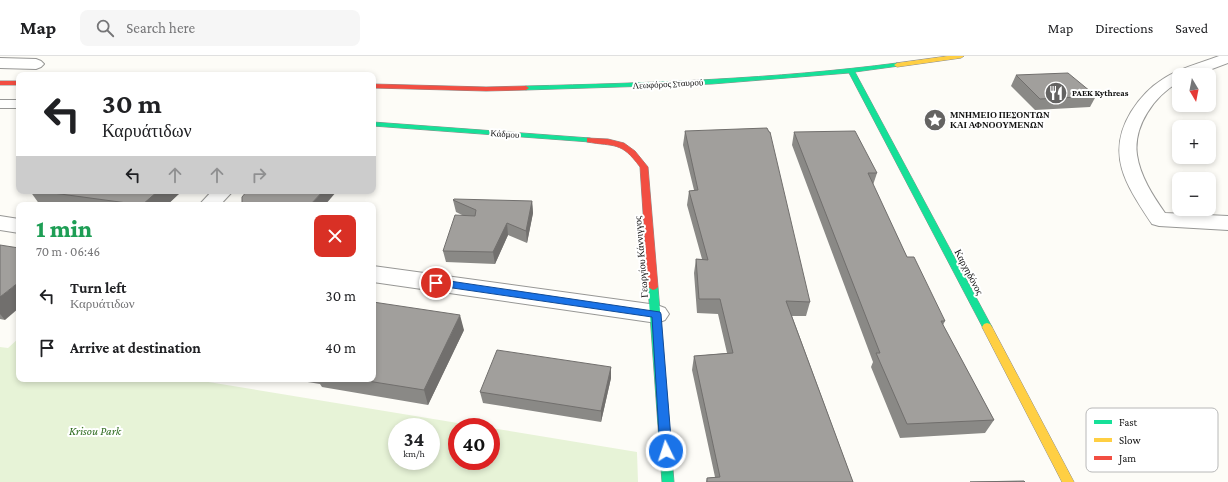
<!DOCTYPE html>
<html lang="en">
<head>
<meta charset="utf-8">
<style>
  body { margin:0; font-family:"Crimson Pro",serif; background:#f6f6f6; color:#202124; height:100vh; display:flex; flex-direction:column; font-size:15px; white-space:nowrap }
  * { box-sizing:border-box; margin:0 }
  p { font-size:13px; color:#757577 }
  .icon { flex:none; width:22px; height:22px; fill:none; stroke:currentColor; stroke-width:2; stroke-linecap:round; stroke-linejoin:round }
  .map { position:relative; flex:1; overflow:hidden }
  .sheet { position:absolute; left:16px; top:146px; width:360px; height:180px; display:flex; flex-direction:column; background:#fff; border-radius:8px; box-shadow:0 2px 6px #0003 }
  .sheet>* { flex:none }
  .banner { position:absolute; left:16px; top:16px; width:360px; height:122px; border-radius:8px; box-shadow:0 2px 6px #0003; background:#fff; color:#202124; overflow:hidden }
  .needle { width:26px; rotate:170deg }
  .buttons { position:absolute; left:1172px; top:12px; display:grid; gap:8px }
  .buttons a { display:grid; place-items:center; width:44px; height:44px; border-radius:8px; background:#fff; box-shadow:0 2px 6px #0003; font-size:20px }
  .speed { position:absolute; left:388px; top:362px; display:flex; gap:8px; font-size:20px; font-weight:700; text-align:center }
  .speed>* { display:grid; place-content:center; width:52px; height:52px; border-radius:50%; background:#fff; box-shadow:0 2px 6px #0003; line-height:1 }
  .speed small { font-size:10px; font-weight:400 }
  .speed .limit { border:6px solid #d22; background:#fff; color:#111 }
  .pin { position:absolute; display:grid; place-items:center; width:34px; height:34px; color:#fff; margin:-17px; border:2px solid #fff; border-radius:50%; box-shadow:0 1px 4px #0007 }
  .me { position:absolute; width:44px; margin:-22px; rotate:356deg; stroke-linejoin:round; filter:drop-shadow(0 0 3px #0008) }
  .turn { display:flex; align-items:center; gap:14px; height:84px; padding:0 20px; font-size:18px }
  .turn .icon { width:52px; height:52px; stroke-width:2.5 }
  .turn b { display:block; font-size:28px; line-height:34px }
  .lanes { display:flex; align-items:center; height:38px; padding:0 20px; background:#0003; justify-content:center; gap:20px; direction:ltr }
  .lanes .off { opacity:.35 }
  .round { display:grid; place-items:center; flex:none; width:42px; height:42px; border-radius:8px; background:#f6f6f6 }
  .overview { display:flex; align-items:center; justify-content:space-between; height:68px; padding:0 20px }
  h1 { font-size:24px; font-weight:800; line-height:30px; color:#1e9e55 }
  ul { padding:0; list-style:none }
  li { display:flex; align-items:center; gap:12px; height:52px; padding:0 20px }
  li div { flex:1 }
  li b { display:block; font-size:15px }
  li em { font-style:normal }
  header { display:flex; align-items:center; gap:24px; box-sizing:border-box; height:56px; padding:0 20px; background:#fff; border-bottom:1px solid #e0e0e0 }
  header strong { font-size:19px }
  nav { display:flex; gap:22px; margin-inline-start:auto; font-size:14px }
  .search { width:280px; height:36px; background:#f6f6f6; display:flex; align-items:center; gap:10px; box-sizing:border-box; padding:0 14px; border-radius:8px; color:#757577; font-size:15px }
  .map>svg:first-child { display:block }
  .green { fill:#e7f3d7; fill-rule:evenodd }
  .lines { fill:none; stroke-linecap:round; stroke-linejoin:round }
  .lane-casing { stroke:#979795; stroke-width:2 }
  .street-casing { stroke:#979795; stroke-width:2 }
  .fast-casing { stroke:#8e8d8b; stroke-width:1 }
  .slow-casing { stroke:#8e8d8b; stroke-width:1 }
  .jam-casing { stroke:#8e8d8b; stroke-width:1 }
  .lane { fill:#fffffe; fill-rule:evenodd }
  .street { fill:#fffffe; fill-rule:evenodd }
  .fast { fill:#16e098; fill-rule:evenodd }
  .slow { fill:#ffcf43; fill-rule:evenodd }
  .jam { fill:#f24e42; fill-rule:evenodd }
  .wall { fill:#8a8986 }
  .shaded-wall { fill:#716f6d }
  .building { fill:#a19f9c; stroke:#716f6d }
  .route { fill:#1a73e8; stroke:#114b97 }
  .labels { text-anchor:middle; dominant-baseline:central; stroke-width:4; stroke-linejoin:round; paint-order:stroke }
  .far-street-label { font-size:9px; fill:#111; stroke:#fff }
  .far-poi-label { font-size:9px; font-weight:bold; fill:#111; stroke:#fff; text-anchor:start }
  .street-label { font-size:10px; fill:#111; stroke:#fff }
  .near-park-label { font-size:12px; font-style:italic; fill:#2f6b1f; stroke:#fff }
  .key { fill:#fff; stroke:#b8b8b8; stroke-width:1 }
  .key-label { font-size:11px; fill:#111 }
</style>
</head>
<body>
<header>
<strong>Map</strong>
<div class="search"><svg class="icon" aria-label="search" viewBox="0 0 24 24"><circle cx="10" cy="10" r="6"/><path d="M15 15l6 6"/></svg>Search here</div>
<nav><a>Map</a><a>Directions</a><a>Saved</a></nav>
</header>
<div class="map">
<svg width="1228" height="426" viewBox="0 0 1228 426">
  <rect width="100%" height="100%" fill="#fdfcf7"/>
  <path class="green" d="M19 282V323H190L482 371H457V405H491V372L637 396 638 426H0V291L8 292ZM397 371H431V405H397Z"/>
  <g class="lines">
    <g class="lane-casing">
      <rect id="lane" x="0" y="44" width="19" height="8"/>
    </g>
    <g class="street-casing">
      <g id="street">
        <path d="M1219 0H1228V7L1196 19H1179V26C1154 40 1133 70 1137 99 1140 120 1153 140 1165 157L1228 160V174L1159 170 1152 168C1127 130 1105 99 1131 56 1139 43 1150 31 1163 23 1179 12 1201 7 1219 0Z"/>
        <path d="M0 2 36 3 41 5 44 8 41 11 36 13 0 12Z"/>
        <path d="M212 135H233L220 149H199Z"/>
        <path d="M0 160 19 163V177L0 174Z"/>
        <path d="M373 210 657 249 665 252 669 258 665 264 657 267 373 226Z"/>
      </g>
    </g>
    <g class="fast-casing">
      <g id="fast">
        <path d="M897 7 900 9 899 10 855 16 992 271 990 274H984L849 17 712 28 526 34 523 32 526 30C650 27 774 23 897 7Z"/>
        <path d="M373 66 590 82 594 84 590 86 373 70Z"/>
        <path d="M653 228 658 231 674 426H662L648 231Z"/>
      </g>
    </g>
    <g class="slow-casing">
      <g id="slow">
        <path d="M948 0H964L961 2 897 11 894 9 897 7Z"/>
        <path d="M987 267 990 268 992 271 1074 426H1062L982 271 984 268Z"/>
      </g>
    </g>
    <g class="jam-casing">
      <g id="jam">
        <rect x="0" y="25" width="19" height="4"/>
        <path d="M373 28 486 31 526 30 529 32 526 34 486 35 373 32Z"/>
        <path d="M587 82 608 83 624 87 635 95 648 111 658 231 656 233 653 234 648 231 640 111C621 85 615 91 587 86Z"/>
      </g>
    </g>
    <use href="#lane" class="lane"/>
    <use href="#street" class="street"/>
    <use href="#fast" class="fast"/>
    <use href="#slow" class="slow"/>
    <use href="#jam" class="jam"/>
  </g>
  <g class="wall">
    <path d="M1016 19 1096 40 1090 51 1035 54 1011 30Z"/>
    <path d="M685 75 810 246 806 260H792L853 426H706L707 422 715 421 692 314 694 300 727 297 718 258 697 257 694 217 696 203H702L687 149 689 135 694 134 683 89Z"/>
    <path d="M794 76 877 117 873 129 907 201 945 265 943 269 994 364 985 377 900 382 871 311 873 306 792 89Z"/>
    <path d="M30 135H182L167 149H40Z"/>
    <path d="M453 144 532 145 533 157 527 187 508 179 495 208 446 206 443 195 464 160 456 156Z"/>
    <path d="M0 189 5 264 0 263Z"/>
    <path d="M464 274 428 349 322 331 320 328 289 323H373Z"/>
    <path d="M611 311V322L601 366 483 347 480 336Z"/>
  </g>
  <g class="shaded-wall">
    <path d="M158 135H182L167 149H142Z"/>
    <path d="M323 135H337L325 149H310Z"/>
    <path d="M532 145 533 157 527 187 526 175Z"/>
    <path d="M507 167 508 179 495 208 493 196Z"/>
    <path d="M19 226V252L5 264 0 258V241Z"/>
    <path d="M460 259 464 274 428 349 424 334Z"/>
    <path d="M611 311V322L601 366V355Z"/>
  </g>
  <g class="building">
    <path d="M1068 17 1096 40 1040 43 1016 19Z"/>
    <path d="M767 72 769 76H770L810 246 786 245 853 426H707V422L720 421 694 300 733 297 720 243H699L696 203 708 204 689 135 698 134 685 75Z"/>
    <path d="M855 75 877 117H868L907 201H914L945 265H941L994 364 907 368 876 297H880L794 76Z"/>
    <path d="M38 135H158L142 149Z"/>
    <path d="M247 135H323L310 149H242V141Z"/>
    <path d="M454 143 532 145 526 175 507 167 493 196 443 195 455 159 475 160 476 154 453 144Z"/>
    <path d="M0 189 19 192V226L0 241Z"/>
    <path d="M373 246 460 259 424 334 355 323H373Z"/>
    <path d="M497 294 611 311 601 355 480 336Z"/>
    <path d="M1024 425 1025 426H970Z"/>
  </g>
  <path class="route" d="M436 223 660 256 661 258 672 395 670 399 666 400 662 399 660 395 652 261 432 229 431 227 432 224Z"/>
  <defs>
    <g id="restaurant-disc" transform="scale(1.15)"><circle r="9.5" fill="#646362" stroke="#fff"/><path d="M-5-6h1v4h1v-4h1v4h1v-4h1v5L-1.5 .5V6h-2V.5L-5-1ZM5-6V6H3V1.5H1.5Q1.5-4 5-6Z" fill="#fff"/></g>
    <g id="sight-disc" transform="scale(1.15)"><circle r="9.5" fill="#646362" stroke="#fff"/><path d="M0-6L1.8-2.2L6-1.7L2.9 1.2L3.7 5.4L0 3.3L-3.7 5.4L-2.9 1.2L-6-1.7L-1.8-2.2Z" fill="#fff"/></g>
  </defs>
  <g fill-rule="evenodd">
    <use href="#restaurant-disc" x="1056" y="37"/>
    <use href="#sight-disc" x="935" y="64"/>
  </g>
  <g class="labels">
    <g class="far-street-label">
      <text transform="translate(668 28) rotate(-3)">Λεωφόρος Σταυρού</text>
      <text transform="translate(505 78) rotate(4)">Κάδμου</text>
    </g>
    <g class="far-poi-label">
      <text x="1072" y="37">PAEK Kythreas</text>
      <text x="950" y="59">ΜΝΗΜΕΙΟ ΠΕΣΟΝΤΩΝ<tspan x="950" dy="10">ΚΑΙ ΑΦΝΟΟΥΜΕΝΩΝ</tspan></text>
    </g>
    <g class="street-label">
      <text transform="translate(641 201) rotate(-95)">Γεωργίου Κάννιγγος</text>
      <text transform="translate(969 216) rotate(62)">Καρχηδόνος</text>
    </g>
    <g class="near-park-label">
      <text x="95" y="375">Krisou Park</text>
    </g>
  </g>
  <rect x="1086" y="352" width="132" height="64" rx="6" class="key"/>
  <rect x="1094" y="364" width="18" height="4" fill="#16e098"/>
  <rect x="1094" y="382" width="18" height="4" fill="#ffcf43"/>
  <rect x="1094" y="400" width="18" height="4" fill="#f24e42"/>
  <g class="key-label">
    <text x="1119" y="370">Fast</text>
    <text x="1119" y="388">Slow</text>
    <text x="1119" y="406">Jam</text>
  </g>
</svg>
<div class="buttons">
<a><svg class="needle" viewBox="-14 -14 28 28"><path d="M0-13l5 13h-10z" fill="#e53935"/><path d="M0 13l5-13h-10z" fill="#757577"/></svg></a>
<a>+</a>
<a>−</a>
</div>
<div class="speed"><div>34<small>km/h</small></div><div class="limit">40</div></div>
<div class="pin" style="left:436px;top:227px;background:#d93025"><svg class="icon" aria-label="arrive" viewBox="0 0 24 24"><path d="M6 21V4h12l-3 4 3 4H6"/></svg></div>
<svg class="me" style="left:666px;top:395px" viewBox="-20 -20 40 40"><circle r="17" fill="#1a73e8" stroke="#fff" stroke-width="3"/><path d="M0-11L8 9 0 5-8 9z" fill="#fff"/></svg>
<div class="banner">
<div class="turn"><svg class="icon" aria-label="left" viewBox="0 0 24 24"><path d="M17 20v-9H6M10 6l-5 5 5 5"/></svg><div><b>30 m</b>Καρυάτιδων</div></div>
<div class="lanes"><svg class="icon" aria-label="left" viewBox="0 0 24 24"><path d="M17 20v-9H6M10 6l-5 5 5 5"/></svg><svg class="icon off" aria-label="ahead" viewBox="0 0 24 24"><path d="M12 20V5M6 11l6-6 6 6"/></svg><svg class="icon off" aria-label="ahead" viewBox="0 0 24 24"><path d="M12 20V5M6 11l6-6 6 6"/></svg><svg class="icon off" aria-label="right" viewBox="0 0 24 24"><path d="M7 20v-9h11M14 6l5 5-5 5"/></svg></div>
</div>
<section class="sheet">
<div class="overview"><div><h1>1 min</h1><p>70 m · 06:46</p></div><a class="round" style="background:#d93025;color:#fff"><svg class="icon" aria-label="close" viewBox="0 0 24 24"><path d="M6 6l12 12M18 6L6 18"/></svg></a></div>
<ul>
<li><svg class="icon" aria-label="left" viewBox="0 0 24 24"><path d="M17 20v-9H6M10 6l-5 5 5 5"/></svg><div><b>Turn left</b><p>Καρυάτιδων</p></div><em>30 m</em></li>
<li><svg class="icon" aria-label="arrive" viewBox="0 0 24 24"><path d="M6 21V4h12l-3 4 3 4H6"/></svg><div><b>Arrive at destination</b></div><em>40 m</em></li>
</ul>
</section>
</div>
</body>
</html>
